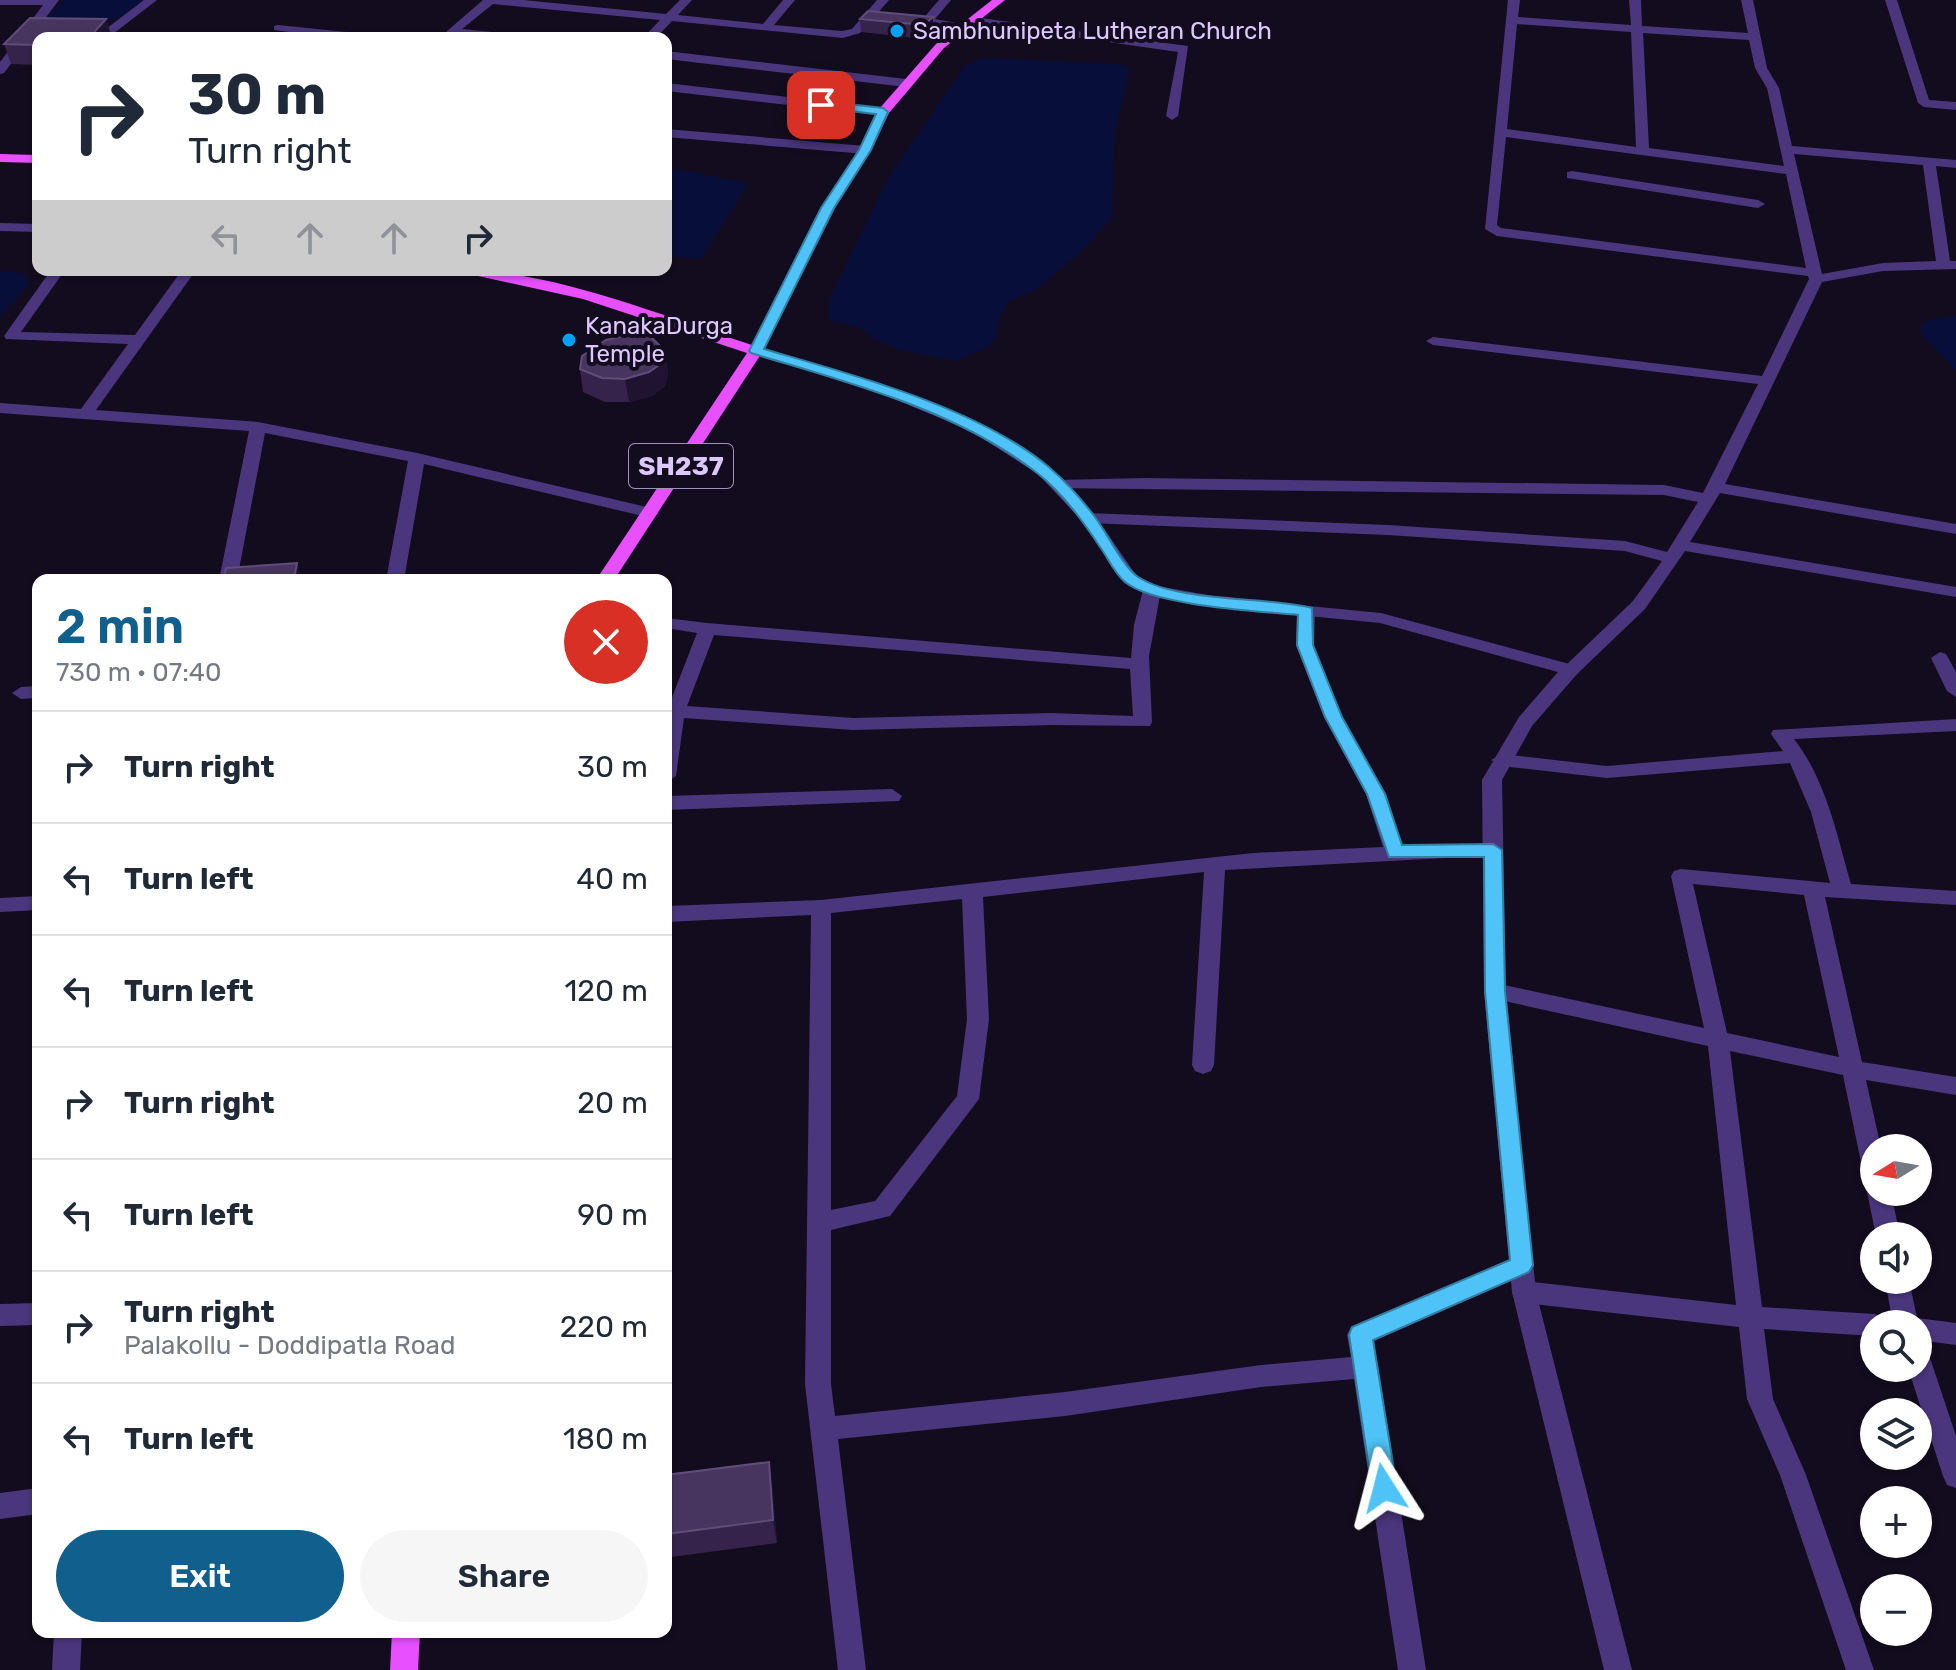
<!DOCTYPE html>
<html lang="en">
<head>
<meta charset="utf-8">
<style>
  body { margin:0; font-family:Rubik,sans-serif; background:#f6f6f7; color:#1f2937; height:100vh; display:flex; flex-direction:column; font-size:30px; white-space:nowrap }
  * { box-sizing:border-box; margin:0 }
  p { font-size:26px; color:#747a83 }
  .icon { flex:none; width:44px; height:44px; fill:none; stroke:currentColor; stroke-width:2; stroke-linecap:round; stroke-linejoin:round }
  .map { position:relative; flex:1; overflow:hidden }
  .details { position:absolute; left:32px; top:574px; width:640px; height:1064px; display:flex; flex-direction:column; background:#fff; border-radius:16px; box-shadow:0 2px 6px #0004 }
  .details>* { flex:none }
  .banner { position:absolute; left:32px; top:32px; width:640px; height:244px; border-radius:16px; box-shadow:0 2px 6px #0004; background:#fff; color:#1f2937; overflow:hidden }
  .needle { width:52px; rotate:259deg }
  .tools { position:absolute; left:1860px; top:1134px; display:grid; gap:16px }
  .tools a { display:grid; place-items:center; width:72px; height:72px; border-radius:50%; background:#fff; box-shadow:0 2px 6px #0004; font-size:40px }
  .pin { position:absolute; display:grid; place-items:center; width:68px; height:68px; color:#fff; margin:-34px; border-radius:16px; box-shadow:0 4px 12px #0006 }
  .me { position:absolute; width:88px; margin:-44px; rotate:351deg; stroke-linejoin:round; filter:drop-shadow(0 0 6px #0008) }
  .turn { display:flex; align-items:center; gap:28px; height:168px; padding:0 24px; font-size:36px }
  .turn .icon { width:104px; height:104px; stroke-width:2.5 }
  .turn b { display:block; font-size:56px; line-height:68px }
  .lanes { display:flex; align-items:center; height:76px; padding:0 24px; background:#0003; justify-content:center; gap:40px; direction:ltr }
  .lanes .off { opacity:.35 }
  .round { display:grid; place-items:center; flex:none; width:84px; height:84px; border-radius:42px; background:#f6f6f7 }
  .head { display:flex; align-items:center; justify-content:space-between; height:136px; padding:0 24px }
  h1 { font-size:48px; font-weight:600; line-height:60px; color:#115f8c }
  .action { display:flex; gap:16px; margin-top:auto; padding:16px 24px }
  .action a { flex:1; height:92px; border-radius:48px; background:#115f8c; color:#fff; font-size:32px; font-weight:600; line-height:92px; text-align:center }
  .action a+a { background:#f6f6f7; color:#1f2937 }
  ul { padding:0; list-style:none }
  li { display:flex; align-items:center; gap:24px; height:112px; padding:0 24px; border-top:2px solid #e0e1e3 }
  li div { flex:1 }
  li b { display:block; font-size:30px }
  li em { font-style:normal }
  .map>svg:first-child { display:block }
  .water { fill:#080e3a }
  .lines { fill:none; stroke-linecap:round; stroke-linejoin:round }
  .minor { fill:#4a367d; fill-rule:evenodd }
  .tertiary { fill:#4a367d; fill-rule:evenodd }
  .primary { fill:#e74fff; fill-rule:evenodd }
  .wall { fill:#36234c }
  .shaded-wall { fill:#201332 }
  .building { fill:#473560; stroke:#5f4c79; stroke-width:2 }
  .route { fill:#4fc3f7; stroke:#337fa1; stroke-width:2 }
  .poi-dot { fill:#00a1f3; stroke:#130c1e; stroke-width:3 }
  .labels { text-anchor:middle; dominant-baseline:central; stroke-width:8; stroke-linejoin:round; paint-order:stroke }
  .far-poi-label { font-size:24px; fill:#dcc8ff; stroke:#130c1e; text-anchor:start }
  .shield { fill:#130c1e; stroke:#a090bc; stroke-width:2 }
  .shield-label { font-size:26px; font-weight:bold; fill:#dcc8ff }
</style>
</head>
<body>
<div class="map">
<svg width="1956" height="1670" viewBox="0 0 1956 1670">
  <rect width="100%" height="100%" fill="#130c1e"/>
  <g class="water">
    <path d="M63 0H149C115 28 87 24 45 24L47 18Z"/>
    <path d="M981 58 1119 64 1130 68 1115 131 1112 217 1084 249 1037 289 1009 301 999 319 996 337 988 347 956 361 901 350 876 341 859 327 829 320V300L889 176 965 66Z"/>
    <path d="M666 167 748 183 701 259 666 256Z"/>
    <path d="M0 270 25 274 29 285 0 316Z"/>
    <path d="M1956 316V371L1921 334V326L1929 320Z"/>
  </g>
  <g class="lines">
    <g class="minor">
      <path d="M0 0H59L4 73 0 74V62L43 5H0Z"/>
      <path d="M144 0H157L109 37 81 36 102 32Z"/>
      <path d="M483 0H523L666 14 680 0H692L678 15 763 24 783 0H795L774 25 842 31 852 29 877 0H889L860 33 843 38 672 21 656 38H643L660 20 493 4 462 29 512 34 518 38 455 36 439 38Z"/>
      <path d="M939 0H951L935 19 969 25V29L923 23 921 21Z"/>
      <path d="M1508 0H1520L1518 17 1631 25 1629 0H1641L1642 26 1748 33 1741 0H1753L1767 68 1779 88 1792 146 1956 160V168L1936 166 1950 261H1956V269L1883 271 1822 282 1725 484 1956 524V534L1720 493 1690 542 1956 587V597L1685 551 1645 609 1577 674 1571 676 1562 670 1565 666 1633 601 1662 561 1625 551 1388 535 1088 523 1080 518 1088 513 1388 525 1625 541 1667 552 1698 502 1664 495 1051 488V482L1057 480 1144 478 1664 485 1703 493 1758 384 1433 345 1426 341 1433 337 1762 376 1809 279 1808 276 1497 236 1485 229ZM1517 24 1631 32 1636 147 1507 129ZM1643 33 1749 40 1755 68 1767 88 1784 166 1649 148ZM1506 137 1786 174 1806 268 1501 228 1497 225ZM1794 154 1923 165 1936 261 1883 263 1822 274Z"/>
      <path d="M1885 0H1897L1929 100 1956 102V110L1924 107 1918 103Z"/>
      <path d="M973 17 1188 46 1178 116 1172 120 1166 116 1178 52 969 22 967 20Z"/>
      <path d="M278 25 366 34 372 38H335L274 30V26Z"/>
      <path d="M666 51 906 79 912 83 906 87 666 59Z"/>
      <path d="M666 83 883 108 889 112 883 116 666 91Z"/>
      <path d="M666 129 865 146 871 150 865 154 666 137Z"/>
      <path d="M1572 171 1758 200 1765 204 1758 208 1567 178V172Z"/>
      <path d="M0 223 38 224V232L0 231Z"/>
      <path d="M51 270H65L21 332 135 335 182 270H196L96 410 258 422 417 453 651 508 659 513 651 518 424 464 404 580H386L408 461 265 433 237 580H219L249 431 0 413V403L81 409 128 344 6 339 4 336Z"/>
      <path d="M1152 585 1161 590 1149 656 1152 722 1150 726 1051 725 853 730 684 718 676 776 666 783V705H669L697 633 666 628V618L707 623 1131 658 1134 625 1143 590ZM714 635 1130 669 1133 716 1051 713 853 718 687 706Z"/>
      <path d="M1306 606 1315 611 1314 645 1342 717 1386 794 1403 847 1493 843 1500 845 1503 850 1500 855 1225 870 1214 1065 1211 1071 1203 1074 1195 1071 1192 1065 1204 872 983 897 989 1019 979 1099 890 1216 831 1230V1384L835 1416 1065 1392 1261 1365 1351 1357 1347 1335 1351 1327 1513 1258 1522 1255 1531 1258 1534 1265 1531 1272 1374 1341 1426 1670H1398L1354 1379 1261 1387 1065 1416 838 1439 866 1670H838L805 1384 811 915 666 922V906L821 900 1253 853 1383 847 1366 794 1324 717 1296 645 1297 611ZM962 899 967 1019 957 1096 875 1201 831 1210V913Z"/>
      <path d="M1940 652 1946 654 1956 672V697L1947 691 1931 658Z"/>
      <path d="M38 686V698L21 699 12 693 21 687Z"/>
      <path d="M1956 719V731L1794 739C1826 780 1837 835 1851 884L1956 891V905L1825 897 1862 1062 1956 1077V1095L1866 1080 1881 1148H1874V1177L1866 1174 1862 1167 1843 1075 1730 1051 1762 1307 1874 1314 1883 1317 1886 1324H1874V1336L1764 1329 1773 1399 1806 1475 1874 1670H1846L1780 1475 1747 1399 1739 1327 1524 1303 1515 1300 1512 1292 1515 1284 1524 1281 1736 1305 1708 1046 1495 999 1487 997 1484 991 1487 985 1495 983 1704 1028 1671 876 1674 871 1681 869 1830 883 1811 812 1790 763 1607 778 1501 766 1491 760 1501 754 1607 766 1783 751 1771 734 1773 730ZM1693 884 1804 895 1839 1057 1727 1033Z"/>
      <path d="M892 789 902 796 899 801 666 810V796Z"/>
      <path d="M38 896V910L0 912V898Z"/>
      <path d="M1874 1184V1192H1891L1900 1236H1876L1867 1192Z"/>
      <path d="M1885 1280H1909L1917 1318 1956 1323V1345L1918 1340V1324H1893Z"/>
      <path d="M38 1303V1325L0 1326V1304Z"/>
      <path d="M1918 1350 1927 1353 1931 1361 1956 1436V1488L1947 1485 1943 1476 1908 1368H1918Z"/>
      <path d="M38 1488V1514L0 1519V1493Z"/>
      <path d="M54 1632H82L80 1670H52Z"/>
    </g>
    <path class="tertiary" d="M756 347 878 382 983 425 1050 468 1094 514 1136 575 1157 586 1225 598 1381 613 1577 666 1580 670 1577 674 1532 726 1502 780 1506 991 1536 1292 1632 1670H1604L1512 1292 1484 991 1482 780 1519 717 1558 672 1380 623 1225 608 1146 594 1124 583 1082 521 1038 474 971 431 868 388 751 354V348Z"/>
    <g class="primary">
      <path d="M992 0H1005L944 48 889 113 871 150 835 208 763 351 614 580H596L747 353 583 299 469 274 462 270C551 270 666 317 752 345L821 208 859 150 879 109 936 44Z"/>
      <path d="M0 154 38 155V163L0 162Z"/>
      <path d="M392 1632H420L418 1670H390Z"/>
    </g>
  </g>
  <g class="wall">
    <path d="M933 17V30L924 39 861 32 860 19Z"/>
    <path d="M106 19 112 38H38V65L11 64 4 44Z"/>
    <path d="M665 351 668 374 665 386 652 396 629 402H605L583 392 580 369Z"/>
    <path d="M769 1462 772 1485 777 1543 671 1557 666 1535Z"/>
  </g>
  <g class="shaded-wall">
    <path d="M933 17V30L924 39V25Z"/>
    <path d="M106 19 112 38H89Z"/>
    <path d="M665 351 668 374 665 386 652 396 629 402 625 379Z"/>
    <path d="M297 563 302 580H294Z"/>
    <path d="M769 1462 772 1485 777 1543 773 1520Z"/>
  </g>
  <g class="building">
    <path d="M868 11 933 17 924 25 860 19Z"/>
    <path d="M30 18 106 19 89 38H38V45L4 44Z"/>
    <path d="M633 334 650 336 665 351 662 363 649 372 625 379 602 378 580 369 582 356 606 340Z"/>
    <path d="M297 563 294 580H223L226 568Z"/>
    <path d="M769 1462 773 1520 666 1534V1475Z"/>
  </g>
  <path class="route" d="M821 101 883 108 888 112 871 150 834 208 764 349C853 375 978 407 1050 468 1066 482 1083 501 1095 517 1107 533 1123 567 1138 577 1179 603 1264 596 1312 608L1313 645 1342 717 1385 794 1402 845 1493 844 1502 850 1505 991 1533 1265 1529 1272 1373 1340 1397 1488 1393 1496 1384 1500 1376 1496 1372 1488 1349 1335 1352 1327 1510 1260 1485 991 1484 857H1389L1367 794 1325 717 1297 645 1298 615C1259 611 1154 606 1125 582 1115 574 1108 558 1100 547 1083 521 1062 492 1037 473 955 409 849 383 751 353L749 351 821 208 859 150 876 114 817 107V102Z"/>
  <g class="poi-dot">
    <circle cx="897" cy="31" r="8"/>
    <circle cx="569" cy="340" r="8"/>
  </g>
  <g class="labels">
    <g class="far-poi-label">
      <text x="913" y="31">Sambhunipeta Lutheran Church</text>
      <text x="585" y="326">KanakaDurga<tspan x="585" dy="28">Temple</tspan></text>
    </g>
    <rect class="shield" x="629" y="444" width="104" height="44" rx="6"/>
    <g class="shield-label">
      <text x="681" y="466">SH237</text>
    </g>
  </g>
</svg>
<div class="tools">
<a><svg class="needle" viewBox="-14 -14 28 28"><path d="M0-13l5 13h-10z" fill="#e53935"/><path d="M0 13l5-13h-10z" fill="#747a83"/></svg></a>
<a><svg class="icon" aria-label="sound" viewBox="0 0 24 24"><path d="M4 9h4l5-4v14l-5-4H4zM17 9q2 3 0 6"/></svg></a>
<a><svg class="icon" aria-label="search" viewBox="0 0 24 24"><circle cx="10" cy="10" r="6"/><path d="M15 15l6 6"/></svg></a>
<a><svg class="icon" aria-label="layers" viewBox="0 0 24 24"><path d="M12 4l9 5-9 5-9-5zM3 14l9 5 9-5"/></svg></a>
<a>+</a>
<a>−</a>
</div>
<div class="pin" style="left:821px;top:105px;background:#d93025"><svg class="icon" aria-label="arrive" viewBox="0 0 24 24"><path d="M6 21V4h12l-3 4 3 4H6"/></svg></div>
<svg class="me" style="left:1384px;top:1488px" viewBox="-20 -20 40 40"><path d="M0-17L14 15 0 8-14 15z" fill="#4fc3f7" stroke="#fff" stroke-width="4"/></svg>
<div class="banner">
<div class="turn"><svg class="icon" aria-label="right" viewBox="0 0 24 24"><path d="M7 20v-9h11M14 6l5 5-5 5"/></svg><div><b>30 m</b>Turn right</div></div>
<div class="lanes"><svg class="icon off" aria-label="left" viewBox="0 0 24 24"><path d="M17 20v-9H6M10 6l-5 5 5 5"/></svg><svg class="icon off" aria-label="ahead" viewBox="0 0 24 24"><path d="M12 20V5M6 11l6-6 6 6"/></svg><svg class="icon off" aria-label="ahead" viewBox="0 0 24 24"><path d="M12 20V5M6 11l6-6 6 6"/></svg><svg class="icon" aria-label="right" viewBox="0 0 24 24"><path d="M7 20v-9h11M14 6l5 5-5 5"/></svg></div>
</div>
<section class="details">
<div class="head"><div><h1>2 min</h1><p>730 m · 07:40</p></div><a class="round" style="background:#d93025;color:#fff"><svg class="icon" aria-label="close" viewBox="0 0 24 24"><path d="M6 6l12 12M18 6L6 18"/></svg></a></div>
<ul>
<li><svg class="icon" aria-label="right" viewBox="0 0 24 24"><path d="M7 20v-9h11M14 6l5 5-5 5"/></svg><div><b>Turn right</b></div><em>30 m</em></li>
<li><svg class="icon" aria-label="left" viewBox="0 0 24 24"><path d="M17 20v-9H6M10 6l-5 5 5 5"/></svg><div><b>Turn left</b></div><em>40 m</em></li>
<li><svg class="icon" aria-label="left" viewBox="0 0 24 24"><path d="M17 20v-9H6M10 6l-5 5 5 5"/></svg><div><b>Turn left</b></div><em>120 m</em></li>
<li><svg class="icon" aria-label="right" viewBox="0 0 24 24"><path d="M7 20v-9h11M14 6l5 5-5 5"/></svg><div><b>Turn right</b></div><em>20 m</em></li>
<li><svg class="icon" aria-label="left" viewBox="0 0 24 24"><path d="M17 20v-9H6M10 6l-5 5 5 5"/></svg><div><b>Turn left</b></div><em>90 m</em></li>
<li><svg class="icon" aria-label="right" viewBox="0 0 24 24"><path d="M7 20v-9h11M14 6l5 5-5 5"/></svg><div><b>Turn right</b><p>Palakollu - Doddipatla Road</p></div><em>220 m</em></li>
<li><svg class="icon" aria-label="left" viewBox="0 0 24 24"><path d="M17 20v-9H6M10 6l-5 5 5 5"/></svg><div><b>Turn left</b></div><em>180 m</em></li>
</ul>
<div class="action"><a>Exit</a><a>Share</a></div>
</section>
</div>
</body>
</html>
